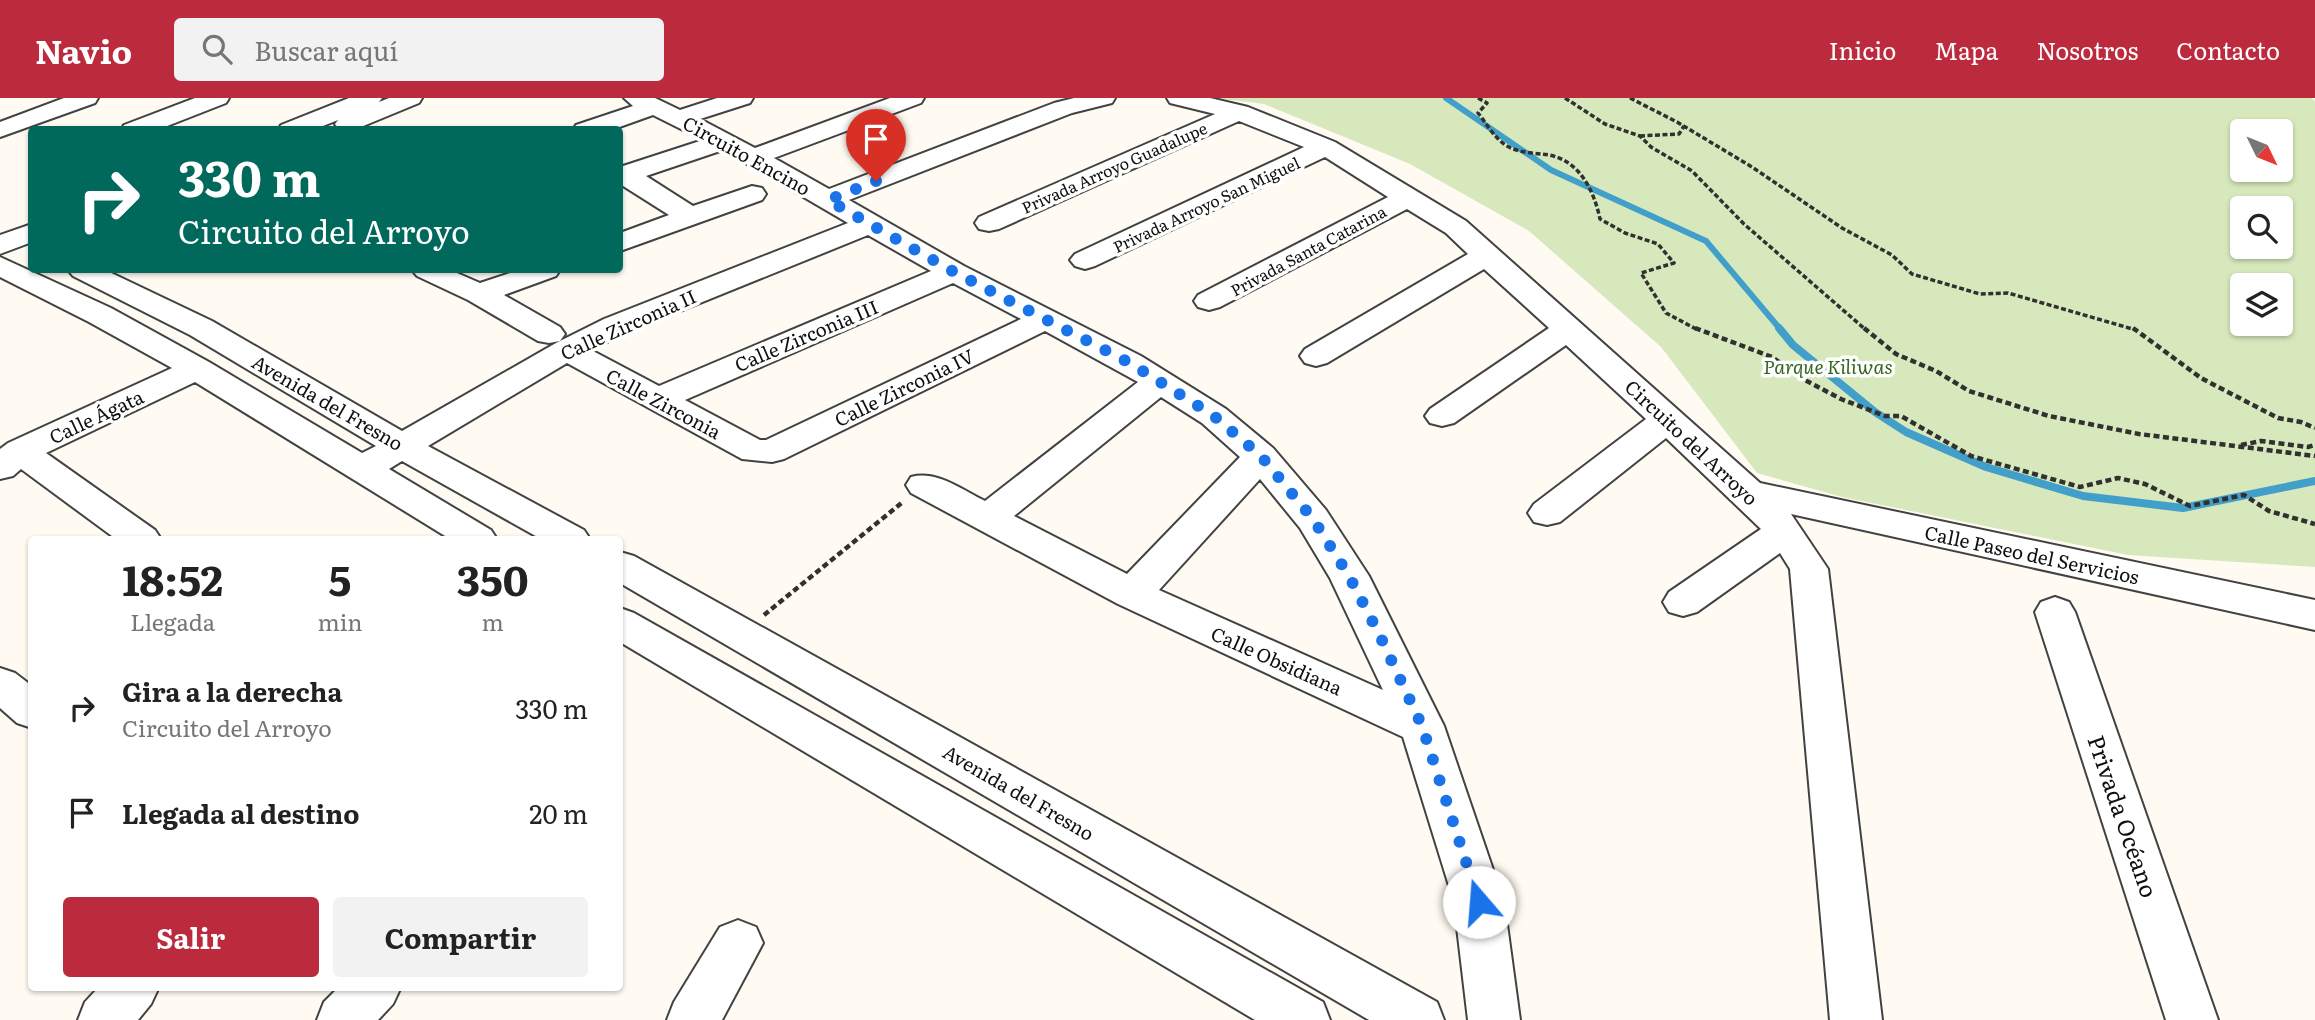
<!DOCTYPE html>
<html lang="es">
<head>
<meta charset="utf-8">
<style>
  body { margin:0; font-family:Literata,serif; background:#f2f2f2; color:#222; height:100vh; display:flex; flex-direction:column; font-size:26px; white-space:nowrap }
  * { box-sizing:border-box; margin:0 }
  p { font-size:23px; color:#767676 }
  .icon { flex:none; width:38px; height:38px; fill:none; stroke:currentColor; stroke-width:2; stroke-linecap:round; stroke-linejoin:round }
  .map { position:relative; flex:1; overflow:hidden }
  .side { position:absolute; left:28px; top:438px; width:595px; height:455px; display:flex; flex-direction:column; background:#fff; border-radius:7px; box-shadow:0 2px 5px #0004 }
  .side>* { flex:none }
  .banner { position:absolute; left:28px; top:28px; width:595px; height:147px; border-radius:7px; box-shadow:0 2px 5px #0004; background:#00695c; color:#fff; overflow:hidden }
  .needle { width:46px; rotate:133deg }
  .fabs { position:absolute; left:2230px; top:21px; display:grid; gap:14px }
  .fabs a { display:grid; place-items:center; width:63px; height:63px; border-radius:7px; background:#fff; box-shadow:0 2px 5px #0004; font-size:35px }
  .pin { position:absolute; display:grid; place-items:center; width:60px; height:60px; color:#fff; margin:-72px -30px; border-radius:50% 50% 50% 0; rotate:-45deg; box-shadow:0 0 7px #0007 }
  .pin .icon { rotate:45deg }
  .me { position:absolute; width:77px; margin:-38px; rotate:342deg; stroke-linejoin:round; filter:drop-shadow(0 0 5px #0008) }
  .turn { display:flex; align-items:center; gap:24px; height:147px; padding:0 35px; font-size:32px }
  .turn .icon { width:91px; height:91px; stroke-width:2.5 }
  .turn b { display:block; font-size:49px; line-height:60px }
  .eta { display:flex; justify-content:space-evenly; align-items:center; height:119px; text-align:center }
  .eta b { font-size:42px; font-weight:700; line-height:49px }
  .cta { display:flex; gap:14px; margin-top:auto; padding:14px 35px }
  .cta a { flex:1; height:80px; border-radius:7px; background:#bc2a3e; color:#fff; font-size:28px; font-weight:700; line-height:80px; text-align:center }
  .cta a+a { background:#f2f2f2; color:#222 }
  ul { padding:0; list-style:none }
  li { display:flex; align-items:center; gap:21px; height:105px; padding:0 35px }
  li div { flex:1 }
  li b { display:block; font-size:26px }
  li em { font-style:normal }
  header { display:flex; align-items:center; gap:42px; box-sizing:border-box; height:98px; padding:0 35px; background:#bc2a3e; color:#fff }
  header strong { font-size:33px }
  nav { display:flex; gap:38px; margin-inline-start:auto; font-size:24px }
  .search { width:490px; height:63px; background:#f2f2f2; display:flex; align-items:center; gap:18px; box-sizing:border-box; padding:0 24px; border-radius:7px; color:#767676; font-size:26px }
  .map>svg:first-child { display:block }
  .green { fill:#d7e9bc; fill-rule:evenodd }
  .lines { fill:none; stroke-linecap:round; stroke-linejoin:round }
  .stream-far1 { stroke:#419fca; stroke-width:6 }
  .stream { stroke:#419fca; stroke-width:8 }
  .minor-casing { stroke:#424242; stroke-width:4 }
  .path-far1 { stroke:#313131; stroke-width:3.5; stroke-dasharray:5 2.5; stroke-linecap:butt }
  .path { stroke:#313131; stroke-width:4.5; stroke-dasharray:6 3.5; stroke-linecap:butt }
  .minor { fill:#fff; fill-rule:evenodd }
  .route { stroke:#1a73e8; stroke-width:12; stroke-dasharray:0 21.6 }
  .labels { text-anchor:middle; dominant-baseline:central; stroke-width:7; stroke-linejoin:round; paint-order:stroke }
  .far-street-label { font-size:16px; fill:#0f0f0f; stroke:#fff }
  .street-label { font-size:19px; fill:#0f0f0f; stroke:#fff }
  .park-label { font-size:19px; font-style:italic; fill:#356621; stroke:#fff }
  .near-street-label { font-size:23px; fill:#0f0f0f; stroke:#fff }
</style>
</head>
<body>
<header>
<strong>Navio</strong>
<div class="search"><svg class="icon" aria-label="search" viewBox="0 0 24 24"><circle cx="10" cy="10" r="6"/><path d="M15 15l6 6"/></svg>Buscar aquí</div>
<nav><a>Inicio</a><a>Mapa</a><a>Nosotros</a><a>Contacto</a></nav>
</header>
<div class="map">
<svg width="2315" height="922" viewBox="0 0 2315 922">
  <rect width="100%" height="100%" fill="#fffbf2"/>
  <path class="green" d="M1215 0H2311L2315 3V469L2128 457 1842 399 1757 375 1661 249 1529 133 1410 66 1264 6ZM2242 33H2280V72H2242ZM2280 110V149H2242V110ZM2242 187H2280V226H2242Z"/>
  <g class="lines">
    <path class="stream-far1" d="M1446 0 1551 72 1706 143 1781 232"/>
    <path class="stream" d="M1779 230 1793 247 1875 314 1906 334 1986 369 2083 398 2183 410 2315 383"/>
    <g class="minor-casing">
      <g id="minor">
        <path d="M64 0H98L95 5 0 39V24Z"/>
        <path d="M195 0H229L226 5 157 32H121L124 27Z"/>
        <path d="M349 0H382L379 4 389 0H422L419 5 356 31H338L335 26 338 22 313 32H278L281 27Z"/>
        <path d="M624 0H655L680 12 717 0H753L750 5 700 21 755 50 890 0H924L921 5 774 60 829 91 1054 5 1074 0H1115L1112 5 1072 15 849 102 964 168 1141 258 1226 311 1273 350 1326 412 1369 478 1444 628 1504 804 1520 922H1468L1454 804 1403 639 1118 506 911 395 906 387 911 379C937 372 962 392 985 403L1138 284 1045 233 784 361 772 364 742 361 567 265 428 348 584 432 590 441H541L402 363 389 371 491 432 497 441H450L195 284 46 355 155 432 161 441H116L21 371 13 378 0 381V351L8 345 172 270 89 224 0 179V159L111 210 209 264 362 355 376 348 190 237 73 178 68 172H105L212 223 402 333 556 245 604 221 848 125 723 52 646 78 693 108 752 88 762 90 766 96 762 102 620 153V135L669 117 620 86V69L703 42 653 17 611 32H573L576 27 633 8ZM868 137 931 173 659 288 591 252 626 235ZM953 185 1021 221 766 342H760L685 302ZM1161 299 1202 325 1240 359 1127 476 1014 418ZM1260 381 1300 430 1330 480 1383 592 1159 492Z"/>
        <path d="M1167 0H1210L1248 9 1335 44 1466 123 1760 385 2315 502V532L1791 416 1828 471 1882 922H1830L1790 471 1780 455 1697 514 1683 518 1669 514 1663 504 1669 494 1761 431 1666 340 1560 424 1547 427 1534 424 1528 415 1534 406 1646 321 1566 247 1454 325 1442 328 1430 325 1425 318 1430 311 1549 230 1484 171 1327 265 1316 268 1305 265 1300 258 1305 251 1468 156 1446 135 1407 111 1220 209 1209 212 1198 209 1194 203 1198 197 1388 99 1325 59 1095 168 1085 171 1075 168 1070 162 1075 156 1304 49 1239 23 999 131 989 133 979 131 975 125 979 119 1215 16 1170 5Z"/>
        <path d="M32 126V144L0 156V137Z"/>
        <path d="M412 172H450L480 185 519 172H560L556 178 504 197 560 229 565 236 560 243 549 245 538 243 468 202 417 178Z"/>
        <path d="M620 454 634 458 1437 904 1444 922H1369L620 485Z"/>
        <path d="M2055 499 2069 504 2075 514 2218 922H2166L2035 514 2041 504Z"/>
        <path d="M620 510 634 515 1323 904 1330 922H1255L620 544Z"/>
        <path d="M0 570 15 575 32 588V630L17 625 0 610Z"/>
        <path d="M738 822 756 829 763 845 722 922H667L674 904 720 829Z"/>
        <path d="M99 889H159L151 906 138 922H78L85 904Z"/>
        <path d="M339 889H401L393 906 378 922H317L324 904Z"/>
      </g>
    </g>
    <g class="path-far1">
      <path d="M1478 0 1487 5 1478 15C1487 26 1494 40 1507 48 1519 55 1535 55 1549 57 1580 63 1594 93 1600 121L1625 135 1658 146 1674 165 1641 175 1666 215 1698 232"/>
      <path d="M1565 0 1605 26 1640 38 1651 49 1692 73 1744 126 1866 232"/>
      <path d="M1630 0 1677 24 1752 69 1842 130 1892 157 1912 176 1980 196 2008 195 2136 232"/>
      <path d="M1640 38 1679 36 1684 28"/>
    </g>
    <g class="path">
      <path d="M1695 230 1772 259 1803 281 1841 301 1885 318H1901L1971 358 2080 389 2118 380 2145 386 2190 408 2244 397 2269 413 2315 426"/>
      <path d="M1864 230 1896 256 1936 273 1969 293 2049 318 2139 336 2315 358"/>
      <path d="M2133 230 2201 280 2278 320 2301 324 2315 330"/>
      <path d="M2241 347 2261 343 2308 349 2315 347"/>
      <path d="M764 517 904 403"/>
    </g>
    <use href="#minor" class="minor"/>
  </g>
  <g class="lines">
    <path class="route" d="M876 83 828 102 954 174 1130 265 1214 318 1261 358 1313 421 1349 478 1380 538 1422 628 1479 804"/>
  </g>
  <g class="labels">
    <g class="far-street-label">
      <text transform="translate(1114 69) rotate(-24)">Privada Arroyo Guadalupe</text>
      <text transform="translate(1206 106) rotate(-25)">Privada Arroyo San Miguel</text>
      <text transform="translate(1308 152) rotate(-28)">Privada Santa Catarina</text>
    </g>
    <g class="street-label">
      <text transform="translate(747 57) rotate(29)">Circuito Encino</text>
      <text transform="translate(628 226) rotate(-24)">Calle Zirconia II</text>
      <text transform="translate(806 237) rotate(-23)">Calle Zirconia III</text>
      <text transform="translate(904 289) rotate(-26)">Calle Zirconia IV</text>
      <text transform="translate(328 304) rotate(30)">Avenida del Fresno</text>
      <text transform="translate(664 305) rotate(28)">Calle Zirconia</text>
      <text transform="translate(96 318) rotate(-25)">Calle Ágata</text>
      <text transform="translate(1692 344) rotate(43)">Circuito del Arroyo</text>
      <text transform="translate(2032 456) rotate(12)">Calle Paseo del Servicios</text>
      <text transform="translate(1277 562) rotate(24)">Calle Obsidiana</text>
      <text transform="translate(1019 694) rotate(30)">Avenida del Fresno</text>
    </g>
    <g class="park-label">
      <text x="1828" y="268">Parque Kiliwas</text>
    </g>
    <g class="near-street-label">
      <text transform="translate(2124 718) rotate(71)">Privada Océano</text>
    </g>
  </g>
</svg>
<div class="fabs">
<a><svg class="needle" viewBox="-14 -14 28 28"><path d="M0-13l5 13h-10z" fill="#e53935"/><path d="M0 13l5-13h-10z" fill="#767676"/></svg></a>
<a><svg class="icon" aria-label="search" viewBox="0 0 24 24"><circle cx="10" cy="10" r="6"/><path d="M15 15l6 6"/></svg></a>
<a><svg class="icon" aria-label="layers" viewBox="0 0 24 24"><path d="M12 4l9 5-9 5-9-5zM3 14l9 5 9-5"/></svg></a>
</div>
<div class="pin" style="left:876px;top:83px;background:#d93025"><svg class="icon" aria-label="arrive" viewBox="0 0 24 24"><path d="M6 21V4h12l-3 4 3 4H6"/></svg></div>
<svg class="me" style="left:1479px;top:804px" viewBox="-20 -20 40 40"><circle r="19" fill="#fff"/><path d="M0-13L10 11 0 6-10 11z" fill="#1a73e8"/></svg>
<div class="banner">
<div class="turn"><svg class="icon" aria-label="right" viewBox="0 0 24 24"><path d="M7 20v-9h11M14 6l5 5-5 5"/></svg><div><b>330 m</b>Circuito del Arroyo</div></div>
</div>
<section class="side">
<div class="eta">
<div><b>18:52</b><p>Llegada</p></div>
<div><b>5</b><p>min</p></div>
<div><b>350</b><p>m</p></div>
</div>
<ul>
<li><svg class="icon" aria-label="right" viewBox="0 0 24 24"><path d="M7 20v-9h11M14 6l5 5-5 5"/></svg><div><b>Gira a la derecha</b><p>Circuito del Arroyo</p></div><em>330 m</em></li>
<li><svg class="icon" aria-label="arrive" viewBox="0 0 24 24"><path d="M6 21V4h12l-3 4 3 4H6"/></svg><div><b>Llegada al destino</b></div><em>20 m</em></li>
</ul>
<div class="cta"><a>Salir</a><a>Compartir</a></div>
</section>
</div>
</body>
</html>
